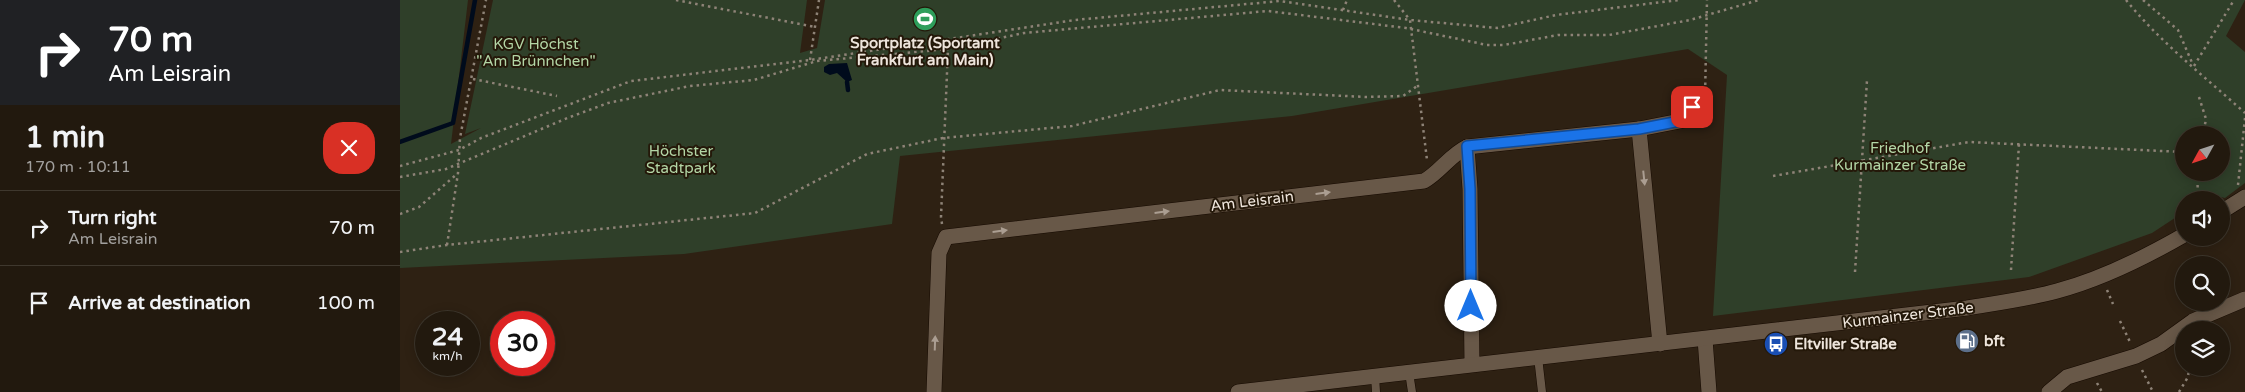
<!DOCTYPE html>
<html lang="en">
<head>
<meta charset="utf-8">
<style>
  body { margin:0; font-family:"Varela Round",sans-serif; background:#2e261c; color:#f1f3f6; height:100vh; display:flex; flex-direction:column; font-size:19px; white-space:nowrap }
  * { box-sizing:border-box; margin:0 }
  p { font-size:16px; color:#a2a09e }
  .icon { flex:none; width:28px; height:28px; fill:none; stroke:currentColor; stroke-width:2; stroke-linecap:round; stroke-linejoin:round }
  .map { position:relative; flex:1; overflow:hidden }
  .panel { display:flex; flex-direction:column; background:#22190e; width:400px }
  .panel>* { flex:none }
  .hud { background:#202124; color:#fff; overflow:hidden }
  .needle { width:32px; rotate:230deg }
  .controls { position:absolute; left:1775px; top:126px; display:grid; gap:10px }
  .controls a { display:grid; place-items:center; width:55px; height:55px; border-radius:50%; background:#22190e; box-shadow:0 2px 12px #0003,0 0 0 1px #3f382e; font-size:25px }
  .speed { position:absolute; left:15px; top:311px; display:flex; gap:10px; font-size:25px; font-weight:700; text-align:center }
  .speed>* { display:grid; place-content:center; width:65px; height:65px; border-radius:50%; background:#22190e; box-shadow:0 2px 12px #0003,0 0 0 1px #3f382e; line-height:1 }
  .speed small { font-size:12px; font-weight:400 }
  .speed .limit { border:8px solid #d22; background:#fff; color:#111 }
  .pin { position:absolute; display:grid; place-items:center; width:42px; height:42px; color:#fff; margin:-21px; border-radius:10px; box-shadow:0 2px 8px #0006 }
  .me { position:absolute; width:55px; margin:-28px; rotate:0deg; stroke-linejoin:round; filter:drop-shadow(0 0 4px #0008) }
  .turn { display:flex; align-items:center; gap:18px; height:105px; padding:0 25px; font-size:22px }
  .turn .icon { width:65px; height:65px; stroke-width:2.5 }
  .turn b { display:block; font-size:35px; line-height:42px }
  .round { display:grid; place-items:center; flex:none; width:52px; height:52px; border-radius:20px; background:#2e261c }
  .headline { display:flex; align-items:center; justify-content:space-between; height:85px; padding:0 25px }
  h1 { font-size:30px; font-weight:700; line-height:38px }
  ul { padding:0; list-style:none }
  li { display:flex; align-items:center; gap:15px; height:75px; padding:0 25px; border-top:1px solid #3f382e }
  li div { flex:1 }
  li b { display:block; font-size:19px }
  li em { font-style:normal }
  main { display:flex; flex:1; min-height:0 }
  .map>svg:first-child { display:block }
  .green { fill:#2f3f29; fill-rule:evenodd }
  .water { fill:#000b1c }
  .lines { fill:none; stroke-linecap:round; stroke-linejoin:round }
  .stream { stroke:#000b1c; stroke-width:4.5 }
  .service-casing { stroke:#160a01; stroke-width:9 }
  .minor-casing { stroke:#160a01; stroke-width:16 }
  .secondary-casing { stroke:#160a01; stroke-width:16 }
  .path { stroke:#8e8377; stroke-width:2.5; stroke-dasharray:2.5 4; stroke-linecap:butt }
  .service { stroke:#685848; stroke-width:8 }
  .minor { stroke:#685848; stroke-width:15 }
  .secondary { stroke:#685848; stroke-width:15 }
  .oneway { fill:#ab9e92 }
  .route-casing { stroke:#114b97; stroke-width:12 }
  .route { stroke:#1a73e8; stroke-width:9 }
  .labels { text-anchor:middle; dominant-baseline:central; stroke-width:4; stroke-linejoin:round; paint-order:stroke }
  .poi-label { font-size:15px; font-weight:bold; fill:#eee5dc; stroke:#241809; text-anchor:start }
  .park-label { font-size:15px; fill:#b3d6a6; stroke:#241809 }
  .street-label { font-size:15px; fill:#eee5dc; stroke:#241809 }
</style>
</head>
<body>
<main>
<section class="panel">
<div class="hud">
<div class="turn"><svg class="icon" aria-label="right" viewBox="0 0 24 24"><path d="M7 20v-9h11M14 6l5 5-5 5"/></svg><div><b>70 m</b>Am Leisrain</div></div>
</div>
<div class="headline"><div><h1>1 min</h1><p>170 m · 10:11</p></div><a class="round" style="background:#d93025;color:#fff"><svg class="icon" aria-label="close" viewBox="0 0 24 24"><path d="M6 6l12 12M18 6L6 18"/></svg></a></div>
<ul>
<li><svg class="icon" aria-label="right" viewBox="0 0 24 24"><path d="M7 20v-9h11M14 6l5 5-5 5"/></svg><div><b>Turn right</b><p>Am Leisrain</p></div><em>70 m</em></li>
<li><svg class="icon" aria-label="arrive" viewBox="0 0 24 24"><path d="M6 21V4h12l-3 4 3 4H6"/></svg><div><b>Arrive at destination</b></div><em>100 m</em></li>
</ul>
</section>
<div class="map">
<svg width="1845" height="392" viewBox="0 0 1845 392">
  <rect width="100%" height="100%" fill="#2e2113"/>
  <path class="green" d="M0 0H68L51 144 81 128 65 134 93 0H407L400 53 417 48 425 0H1845L1826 36 1845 52V183L1825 198 1811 195 1803 200H1784V212L1752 233 1629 277 1313 316 1327 75 1288 49 892 116 500 156 492 224 284 254 0 268ZM1784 135H1821V172H1784Z"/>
  <path class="water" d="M447 63 452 80 447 82 437 73 430 75 424 72V67L429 64Z"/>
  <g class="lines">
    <g class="stream">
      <path d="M447 82 448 90"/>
      <path d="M0 142 53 123 75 0"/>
    </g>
    <g class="service-casing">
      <g id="service">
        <path d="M1138 357 1142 392"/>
        <path d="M1009 372 1012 392"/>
        <path d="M975 376 976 392"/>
      </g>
    </g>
    <g class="minor-casing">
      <g id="minor">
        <path d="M1239 129 1260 344"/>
        <path d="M1067 147 1070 189 1072 364"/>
        <path d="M1305 339 1309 392"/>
        <path d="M534 392 539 253 546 237 1024 181C1040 172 1050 155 1067 147L1239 129 1285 120 1291 114 1292 107"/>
        <path d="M1649 392 1667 377 1736 356 1761 344 1793 321 1845 299"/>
      </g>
    </g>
    <g class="secondary-casing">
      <g id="secondary">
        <path d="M1821 212 1845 197"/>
        <path d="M838 392 1567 308C1597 303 1628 299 1657 291 1702 279 1744 258 1784 235"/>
      </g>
    </g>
    <g class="path">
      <path d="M276 0 415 27"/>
      <path d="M994 0 1010 20 1027 160"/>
      <path d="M1726 0C1761 43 1804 76 1845 113"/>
      <path d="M1743 0 1778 30 1793 65"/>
      <path d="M943 10 947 0"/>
      <path d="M410 60 419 0"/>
      <path d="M1794 66 1834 0"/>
      <path d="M73 79 157 96"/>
      <path d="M1799 97 1806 119 1803 135"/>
      <path d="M1305 98 1307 0"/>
      <path d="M0 166 59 150 81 138 231 81 410 60 675 20 880 1 1010 20 1097 28 1156 15 1279 0"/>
      <path d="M1797 172 1798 195 1801 200"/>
      <path d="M1373 176 1569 142 1784 152"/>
      <path d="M0 177 46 169 170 117 208 103 290 86 354 80 417 61 548 49 624 33 868 11 1006 28 1087 45H1104L1158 35H1209L1290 20 1359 0"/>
      <path d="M1838 185 1845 118"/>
      <path d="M0 214 19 207 57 174"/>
      <path d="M542 224 541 217 548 49 546 39"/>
      <path d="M47 245 58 173 60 138 86 0"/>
      <path d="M0 252 47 245 355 213 467 154 543 138 672 126 820 90 966 97 1003 96 1017 86"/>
      <path d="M1611 270 1619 144"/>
      <path d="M1455 272 1467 80"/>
      <path d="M1707 290 1713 304"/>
      <path d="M1720 321 1730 342"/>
      <path d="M1742 370 1753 392"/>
      <path d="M1697 383 1702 392"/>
      <path d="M1779 392 1788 377 1789 368"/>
    </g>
    <use href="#service" class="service"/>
    <use href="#minor" class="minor"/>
    <use href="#secondary" class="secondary"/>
  </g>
  <defs><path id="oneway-solid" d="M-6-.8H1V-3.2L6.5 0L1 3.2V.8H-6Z" transform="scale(1.25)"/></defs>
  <g class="oneway">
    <use href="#oneway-solid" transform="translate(1244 178) rotate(84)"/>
    <use href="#oneway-solid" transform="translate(923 193) rotate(-7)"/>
    <use href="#oneway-solid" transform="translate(762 212) rotate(-7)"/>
    <use href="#oneway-solid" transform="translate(600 231) rotate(-7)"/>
    <use href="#oneway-solid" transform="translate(535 343) rotate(-88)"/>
  </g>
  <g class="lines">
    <g class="route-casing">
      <path id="route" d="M1071 306 1070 189 1067 146 1239 129 1285 120 1291 114 1292 107"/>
    </g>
    <use href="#route" class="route"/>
  </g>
  <defs>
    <g id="stadium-disc" transform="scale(1.25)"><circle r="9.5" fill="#2e9e5b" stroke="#241809"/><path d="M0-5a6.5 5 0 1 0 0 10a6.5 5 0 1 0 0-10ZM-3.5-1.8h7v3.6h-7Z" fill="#fff"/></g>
    <g id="fuel-disc" transform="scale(1.25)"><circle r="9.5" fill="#5c6f8a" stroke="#241809"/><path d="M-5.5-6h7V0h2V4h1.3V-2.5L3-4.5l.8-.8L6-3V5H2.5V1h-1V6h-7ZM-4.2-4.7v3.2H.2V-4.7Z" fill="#fff"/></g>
    <g id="bus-disc" transform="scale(1.25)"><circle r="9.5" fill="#1a4fb4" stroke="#241809"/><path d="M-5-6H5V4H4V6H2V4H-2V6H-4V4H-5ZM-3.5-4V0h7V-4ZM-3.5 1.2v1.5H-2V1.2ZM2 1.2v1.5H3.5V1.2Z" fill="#fff"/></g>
  </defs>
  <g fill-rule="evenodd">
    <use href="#stadium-disc" x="525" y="19"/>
    <use href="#fuel-disc" x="1567" y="341"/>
    <use href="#bus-disc" x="1376" y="344"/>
  </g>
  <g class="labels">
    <g class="poi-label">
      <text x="525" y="43" text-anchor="middle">Sportplatz (Sportamt<tspan x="525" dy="17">Frankfurt am Main)</tspan></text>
      <text x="1584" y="341">bft</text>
      <text x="1394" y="344">Eltviller Straße</text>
    </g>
    <g class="park-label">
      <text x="136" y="44">KGV Höchst<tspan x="136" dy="17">"Am Brünnchen"</tspan></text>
      <text x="1500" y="148">Friedhof<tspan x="1500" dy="17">Kurmainzer Straße</tspan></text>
      <text x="281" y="151">Höchster<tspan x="281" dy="17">Stadtpark</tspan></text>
    </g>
    <g class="street-label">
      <text transform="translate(852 201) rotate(-7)">Am Leisrain</text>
      <text transform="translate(1508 315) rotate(-7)">Kurmainzer Straße</text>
    </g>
  </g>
</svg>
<div class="controls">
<a><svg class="needle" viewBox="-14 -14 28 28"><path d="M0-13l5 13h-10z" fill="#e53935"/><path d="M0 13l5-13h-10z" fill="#a2a09e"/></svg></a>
<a><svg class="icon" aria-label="sound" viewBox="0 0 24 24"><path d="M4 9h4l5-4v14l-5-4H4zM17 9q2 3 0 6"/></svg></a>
<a><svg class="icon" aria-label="search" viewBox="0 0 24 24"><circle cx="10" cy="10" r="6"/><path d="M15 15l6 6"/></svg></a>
<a><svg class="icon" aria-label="layers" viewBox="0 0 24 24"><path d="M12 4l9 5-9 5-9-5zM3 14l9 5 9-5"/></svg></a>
</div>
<div class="speed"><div>24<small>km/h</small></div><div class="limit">30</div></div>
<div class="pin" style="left:1292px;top:107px;background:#d93025"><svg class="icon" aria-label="arrive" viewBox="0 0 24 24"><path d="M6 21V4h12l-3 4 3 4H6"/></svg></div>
<svg class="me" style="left:1071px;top:306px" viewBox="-20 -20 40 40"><circle r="19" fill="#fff"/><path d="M0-13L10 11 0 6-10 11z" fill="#1a73e8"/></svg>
</div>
</main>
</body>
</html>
